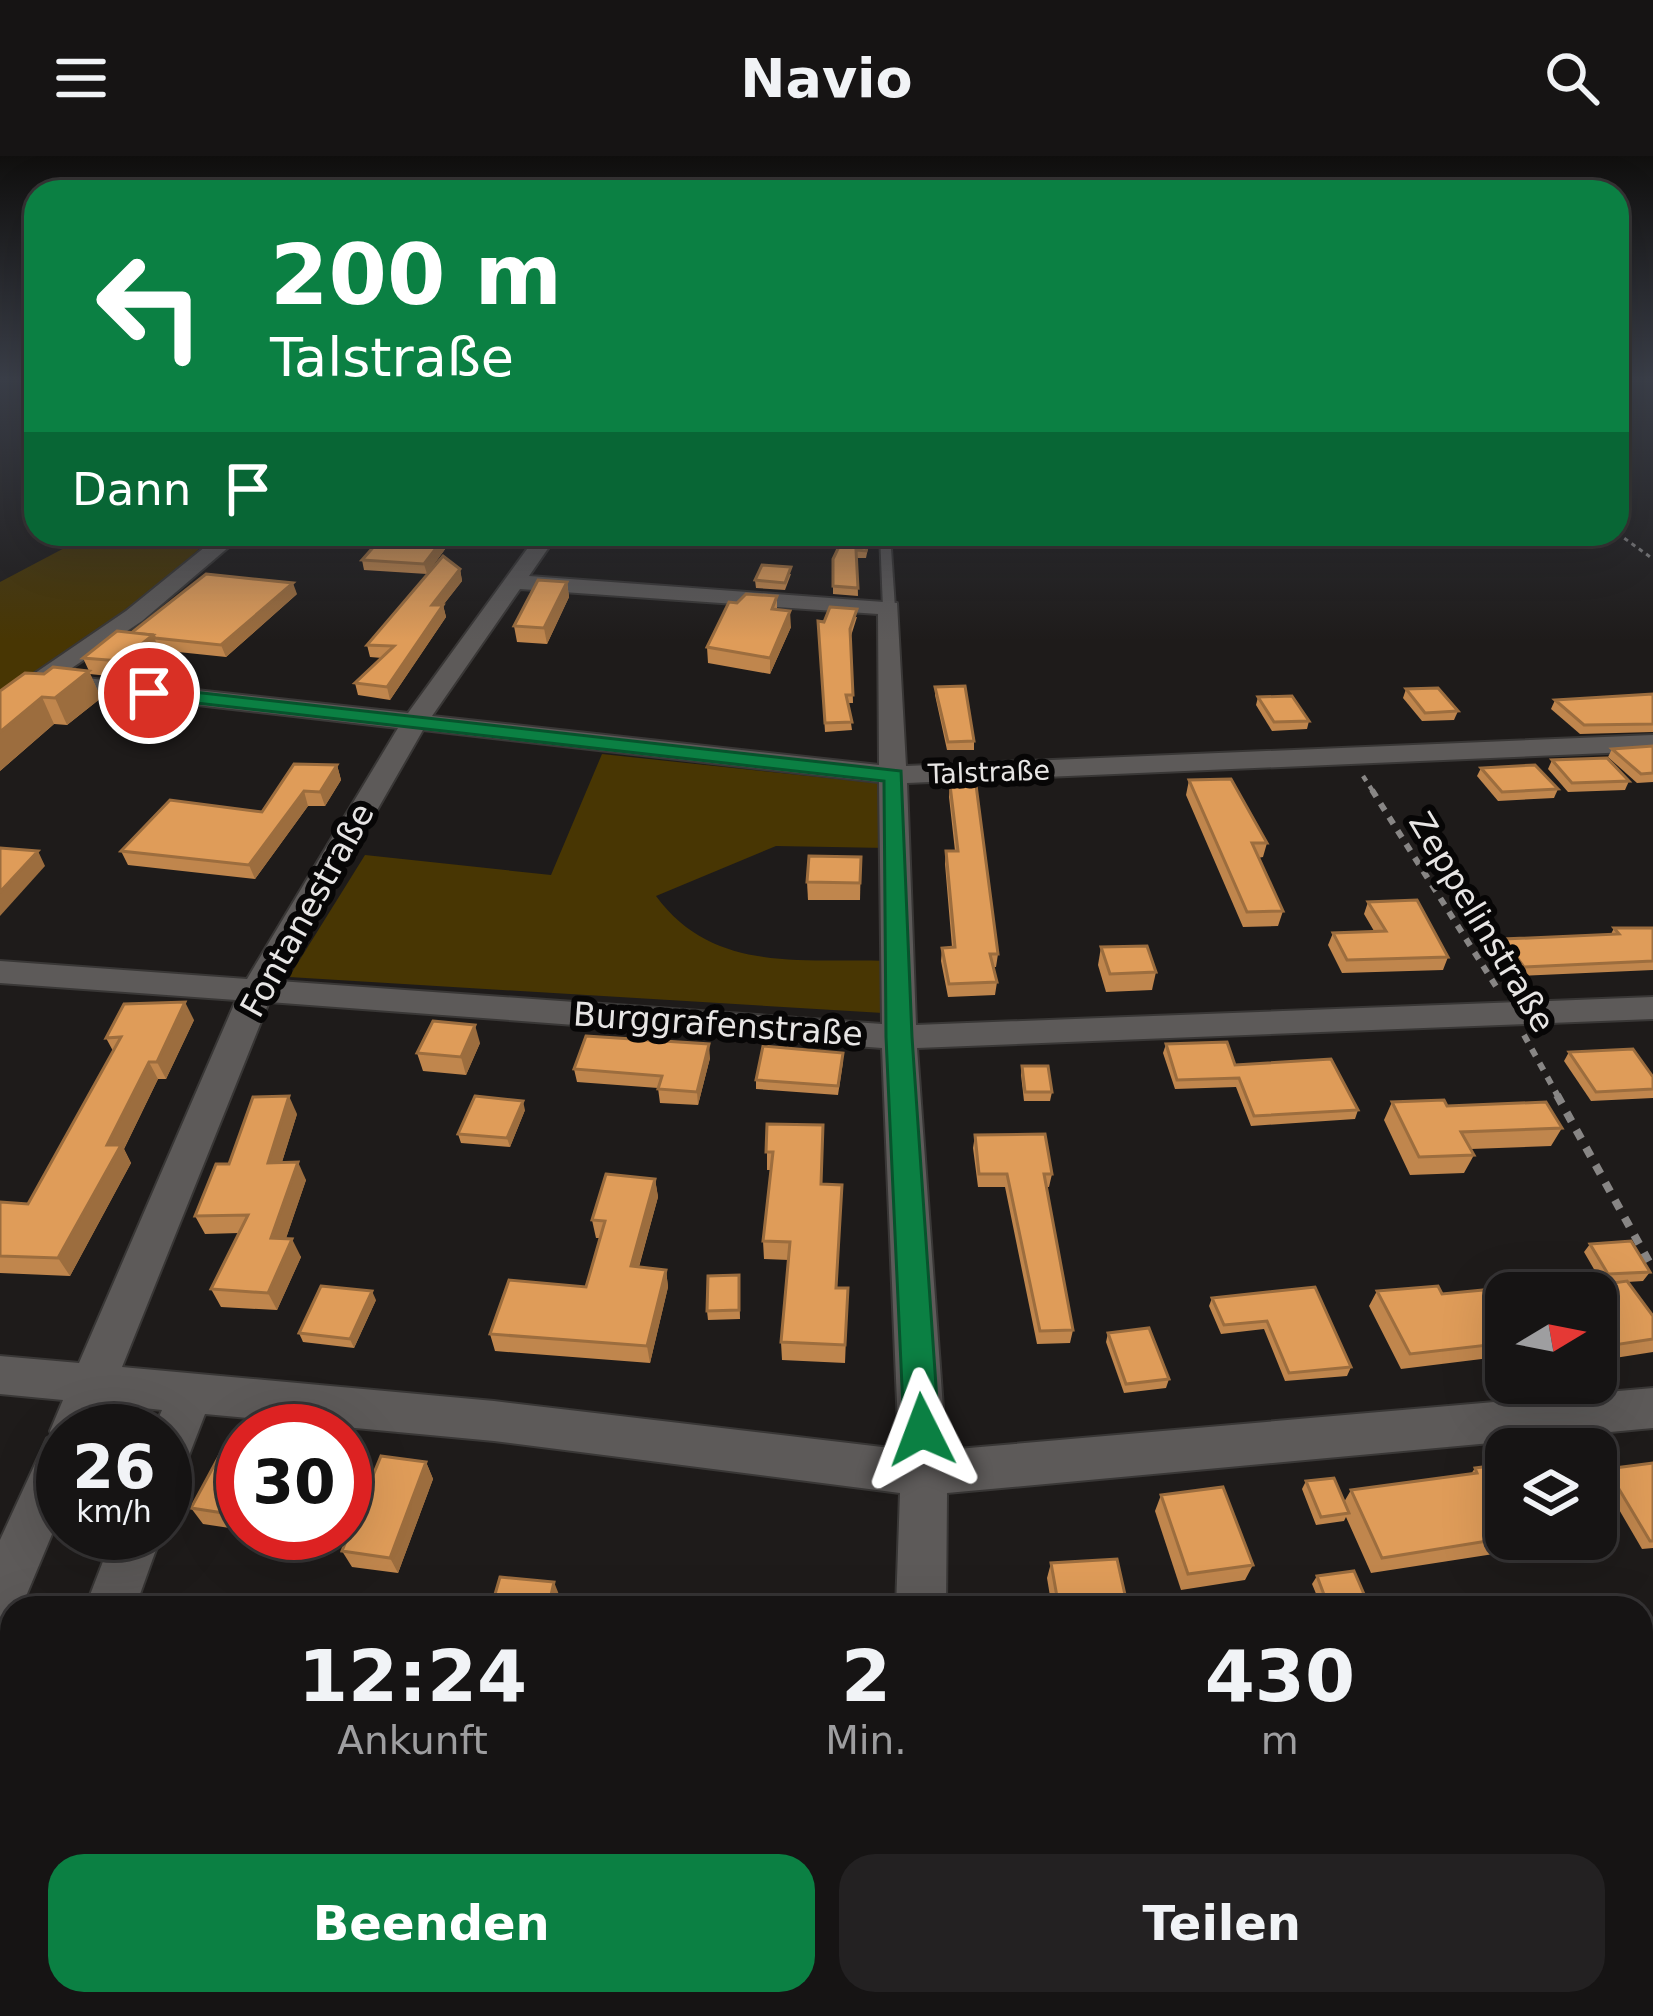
<!DOCTYPE html>
<html lang="de">
<head>
<meta charset="utf-8">
<style>
  body { margin:0; font-family:"DejaVu Sans",sans-serif; background:#232122; color:#f1f3f6; height:100vh; display:flex; flex-direction:column; font-size:45px; white-space:nowrap }
  * { box-sizing:border-box; margin:0 }
  p { font-size:39px; color:#9e9ea0 }
  .icon { flex:none; width:66px; height:66px; fill:none; stroke:currentColor; stroke-width:2; stroke-linecap:round; stroke-linejoin:round }
  .map { position:relative; flex:1; overflow:hidden }
  .panel { position:absolute; left:0px; top:1440px; width:1653px; height:420px; display:flex; flex-direction:column; background:#161414; border-radius:36px 36px 0 0; box-shadow:0 12px 48px #0002,0 0 0 3px #353334 }
  .panel>* { flex:none }
  .top-card { position:absolute; left:24px; top:24px; width:1605px; height:366px; border-radius:36px; box-shadow:0 12px 48px #0002,0 0 0 3px #353334; background:#0b8043; color:#fff; overflow:hidden }
  .needle { width:78px; rotate:80deg }
  .buttons { position:absolute; left:1485px; top:1116px; display:grid; gap:24px }
  .buttons a { display:grid; place-items:center; width:132px; height:132px; border-radius:24px; background:#161414; box-shadow:0 12px 48px #0002,0 0 0 3px #353334; font-size:60px }
  .speed { position:absolute; left:36px; top:1248px; display:flex; gap:24px; font-size:60px; font-weight:700; text-align:center }
  .speed>* { display:grid; place-content:center; width:156px; height:156px; border-radius:50%; background:#161414; box-shadow:0 12px 48px #0002,0 0 0 3px #353334; line-height:1 }
  .speed small { font-size:30px; font-weight:400 }
  .speed .limit { border:18px solid #d22; background:#fff; color:#111 }
  .pin { position:absolute; display:grid; place-items:center; width:102px; height:102px; color:#fff; margin:-51px; border:6px solid #fff; border-radius:50%; box-shadow:0 3px 12px #0007 }
  .me { position:absolute; width:132px; margin:-66px; rotate:357deg; stroke-linejoin:round; filter:drop-shadow(0 0 9px #0008) }
  .turn { display:flex; align-items:center; gap:42px; height:252px; padding:0 48px; font-size:54px }
  .turn .icon { width:156px; height:156px; stroke-width:2.5 }
  .turn b { display:block; font-size:84px; line-height:102px }
  .then { display:flex; align-items:center; height:114px; padding:0 48px; background:#0003; gap:24px; font-size:45px }
  .eta { display:flex; justify-content:space-evenly; align-items:center; height:204px; text-align:center }
  .eta b { font-size:72px; font-weight:800; line-height:84px }
  .action { display:flex; gap:24px; margin-top:auto; padding:24px 48px }
  .action a { flex:1; height:138px; border-radius:36px; background:#0b8043; color:#fff; font-size:48px; font-weight:800; line-height:138px; text-align:center }
  .action a+a { background:#232122; color:#f1f3f6 }
  header { display:flex; justify-content:space-between; align-items:center; height:156px; padding:0 48px; background:#161414; font-size:54px; font-weight:800 }
  .map>svg:first-child { display:block }
  .green { fill:#483603 }
  .lines { fill:none; stroke-linecap:round; stroke-linejoin:round }
  .lane-casing { stroke:#393736; stroke-width:4 }
  .street-casing { stroke:#393736; stroke-width:4 }
  .secondary-casing { stroke:#393736; stroke-width:4 }
  .path-far3 { stroke:#888685; stroke-width:3; stroke-dasharray:4.5 4.5; stroke-linecap:butt }
  .path-far2 { stroke:#888685; stroke-width:4.5; stroke-dasharray:6 6; stroke-linecap:butt }
  .path-far1 { stroke:#888685; stroke-width:6; stroke-dasharray:8 8; stroke-linecap:butt }
  .path { stroke:#888685; stroke-width:8; stroke-dasharray:10 10; stroke-linecap:butt }
  .lane { fill:#5d5a59; fill-rule:evenodd }
  .street { fill:#5d5a59; fill-rule:evenodd }
  .secondary { fill:#5d5a59; fill-rule:evenodd }
  .wall { fill:#c0864d }
  .shaded-wall { fill:#9c6d3e }
  .building { fill:#df9c59; stroke:#9c6d3e; stroke-width:3 }
  .route { fill:#0b8043; stroke:#07532c; stroke-width:3 }
  .labels { text-anchor:middle; dominant-baseline:central; stroke-width:12; stroke-linejoin:round; paint-order:stroke }
  .far-street-label { font-size:27px; fill:#e7e5e4; stroke:#070606 }
  .street-label { font-size:33px; fill:#e7e5e4; stroke:#070606 }
</style>
</head>
<body>
<header><svg class="icon" aria-label="menu" viewBox="0 0 24 24"><path d="M4 6h16M4 12h16M4 18h16"/></svg>Navio<svg class="icon" aria-label="search" viewBox="0 0 24 24"><circle cx="10" cy="10" r="6"/><path d="M15 15l6 6"/></svg></header>
<div class="map">
<svg width="1653" height="1860" viewBox="0 0 1653 1860">
  <rect width="100%" height="100%" fill="#1e1b1a"/>
  <g class="green">
    <path d="M216 378 128 456 0 545V426L89 379Z"/>
    <path d="M602 598 884 628 887 692 776 690 656 740C713 818 802 802 888 805L883 857 289 821 365 699 551 719Z"/>
  </g>
  <g class="lines">
    <g class="lane-casing">
      <path id="lane" d="M880 378H890L895 452 889 455 883 452Z"/>
    </g>
    <g class="street-casing">
      <g id="street">
        <path d="M538 378H558L529 420 897 447 906 610 1653 579V595L907 627 916 869 1653 841V863L917 892 946 1294 1653 1232V1272L947 1337 946 1452H896L900 1337 494 1285 205 1258 181 1320 165 1326V1275H153L162 1254 107 1248 96 1275H63V1352L21 1452H12V1511H0V1384L47 1282 52 1280 50 1275 63 1244 0 1238V1200L79 1207 236 844 0 827V805L247 823 398 572 49 532 37 525 49 518 408 557ZM520 433 878 458 879 609 432 560ZM423 574 879 626 882 868 279 825ZM269 846 882 892 899 1293 494 1245 122 1211Z"/>
        <path d="M114 1377H162L135 1452H85Z"/>
        <path d="M12 1744V1845L0 1849V1749Z"/>
        <path d="M892 1848H954L955 1860H893Z"/>
      </g>
    </g>
    <g class="secondary-casing">
      <path id="secondary" d="M221 378H244L142 465 0 560V541L126 455Z"/>
    </g>
    <path class="path-far3" d="M1617 377 1653 403"/>
    <path class="path-far2" d="M1363 620 1374 637"/>
    <g class="path-far1">
      <path d="M1372 634 1497 832"/>
      <path d="M1524 879 1559 942"/>
    </g>
    <path class="path" d="M1557 939 1653 1113"/>
    <use href="#lane" class="lane"/>
    <use href="#street" class="street"/>
    <use href="#secondary" class="secondary"/>
  </g>
  <g class="wall">
    <path d="M456 378 427 418 364 414 362 404Z"/>
    <path d="M845 378H871L866 402H857L858 440 833 438V403Z"/>
    <path d="M460 413 462 425 443 449 446 461 390 544 358 539 355 527 382 502 370 501 367 489Z"/>
    <path d="M791 418 785 434 756 432 755 424Z"/>
    <path d="M567 426 569 441 547 488 517 486 514 470Z"/>
    <path d="M297 438 226 501 159 494 126 522 90 518 101 542 67 569 54 568 0 615 44 518 89 515 83 502 131 477Z"/>
    <path d="M777 440V454L791 471 770 518 708 507 707 491 737 447Z"/>
    <path d="M857 461 851 480 853 547H848L852 574 825 576 818 465Z"/>
    <path d="M935 531 974 585V594H947L935 539Z"/>
    <path d="M1406 533 1458 555 1454 564 1422 565 1403 542Z"/>
    <path d="M1653 538V576L1580 578 1551 553 1555 544Z"/>
    <path d="M1258 541 1309 565 1307 573 1272 575 1256 549Z"/>
    <path d="M1653 590V626L1637 627 1608 601 1612 593Z"/>
    <path d="M1552 604 1629 625 1625 634 1568 636 1548 613Z"/>
    <path d="M337 609 341 624 325 650H308L255 723 128 709 121 695 262 656Z"/>
    <path d="M1481 612 1558 633 1554 642 1498 645 1477 620Z"/>
    <path d="M1189 624 1267 687 1263 701 1258 702 1283 755 1278 770 1243 771 1186 639Z"/>
    <path d="M950 629 998 798 996 811H993L997 826 995 839 948 841 941 805 942 792 952 791 945 708 946 695H955L949 641Z"/>
    <path d="M861 701 860 744H808L807 726Z"/>
    <path d="M1368 746 1448 801 1443 814 1342 817 1328 789 1333 777 1374 775 1364 758Z"/>
    <path d="M1614 772H1653V814L1519 820 1500 792 1504 783 1611 778Z"/>
    <path d="M1101 791 1156 816 1152 834 1106 836 1098 809Z"/>
    <path d="M194 864 166 923H158L124 993 131 1007 70 1120 0 1117V1046L28 1048 113 895 106 882Z"/>
    <path d="M480 887 466 919 423 915 417 897Z"/>
    <path d="M1166 888 1358 954 1355 963 1251 970 1236 931 1175 933 1163 897Z"/>
    <path d="M1569 896 1653 921V942L1591 945 1564 905Z"/>
    <path d="M710 902 698 949 660 947 658 932 577 926 574 913Z"/>
    <path d="M843 906 838 939 756 933V924Z"/>
    <path d="M1022 910 1052 936 1050 945H1024L1021 919Z"/>
    <path d="M1392 946 1447 950 1562 972 1551 990 1471 993 1474 999 1464 1017 1410 1019 1384 964Z"/>
    <path d="M525 954 510 991 461 987 458 978Z"/>
    <path d="M297 958 282 1006 306 1024 286 1082 301 1101 277 1154 221 1151 211 1133 239 1077 205 1078 195 1060 229 1008Z"/>
    <path d="M767 968 822 1028 837 1132H848L845 1207 782 1204 781 1186 789 1104 764 1103 763 1085 771 1014H767Z"/>
    <path d="M975 979 1052 1018 1049 1031H1046L1073 1174 1070 1187 1037 1188 1005 1031H978L973 992Z"/>
    <path d="M655 1023 658 1041 639 1111 666 1114 668 1131 650 1207 495 1195 490 1178 586 1131 600 1082H596L592 1064Z"/>
    <path d="M1590 1088 1650 1116 1643 1125 1627 1126 1653 1160V1196L1602 1204 1596 1195V1137L1623 1126 1602 1127 1584 1096Z"/>
    <path d="M739 1119 740 1163 708 1164 707 1155Z"/>
    <path d="M1315 1131 1351 1211 1347 1220 1285 1225 1264 1173 1221 1178 1209 1150 1212 1142Z"/>
    <path d="M1377 1135 1442 1138 1506 1137V1200L1401 1213 1369 1150Z"/>
    <path d="M376 1144 354 1192 303 1186 299 1177Z"/>
    <path d="M1108 1177 1169 1223 1166 1232 1124 1237 1106 1186Z"/>
    <path d="M243 1296V1374L203 1368 191 1352Z"/>
    <path d="M426 1306 433 1323 398 1417 352 1411 342 1395Z"/>
    <path d="M1653 1307V1392L1642 1393 1600 1321 1607 1313Z"/>
    <path d="M1475 1312 1506 1383H1568L1565 1387 1371 1417 1346 1361 1344 1365 1316 1369 1302 1333 1306 1325 1344 1346 1351 1334 1471 1318Z"/>
    <path d="M1161 1339 1253 1409 1245 1424 1181 1434 1155 1355Z"/>
    <path d="M1051 1407 1128 1452H1052L1047 1422Z"/>
    <path d="M1317 1420 1370 1452H1322L1312 1428Z"/>
    <path d="M556 1848H610L609 1852Z"/>
    <path d="M1231 1848H1347L1349 1860H1233Z"/>
    <path d="M1435 1848H1476L1439 1858Z"/>
  </g>
  <g class="shaded-wall">
    <path d="M447 378H456L427 418 424 408Z"/>
    <path d="M460 413 462 425 434 461 432 449Z"/>
    <path d="M567 426 569 441 547 488 544 472Z"/>
    <path d="M293 427 297 438 226 501 221 489Z"/>
    <path d="M443 449 446 461 390 544 387 531Z"/>
    <path d="M790 455 791 471 770 518V502Z"/>
    <path d="M153 479 160 495 126 522 120 505Z"/>
    <path d="M89 515 101 542 67 569 55 542Z"/>
    <path d="M42 541 54 568 0 615V576Z"/>
    <path d="M337 609 341 624 325 650 320 636Z"/>
    <path d="M304 635 308 650 255 723 249 709Z"/>
    <path d="M38 695 45 710 0 760V736Z"/>
    <path d="M185 846 194 864 166 923 157 906Z"/>
    <path d="M475 869 480 887 466 919 461 901Z"/>
    <path d="M709 888 710 902 698 949 697 936Z"/>
    <path d="M149 906 158 923 124 993 131 1007 70 1120 58 1102 107 989Z"/>
    <path d="M289 940 297 958 276 1025 268 1007Z"/>
    <path d="M523 945 525 954 510 991 507 982Z"/>
    <path d="M298 1006 306 1024 280 1100 271 1082Z"/>
    <path d="M655 1023 658 1041 634 1128 631 1110Z"/>
    <path d="M292 1083 301 1101 277 1154 268 1137Z"/>
    <path d="M666 1114 668 1131 650 1207 647 1190Z"/>
    <path d="M372 1135 376 1144 354 1192 350 1183Z"/>
    <path d="M426 1306 433 1323 398 1417 390 1402Z"/>
    <path d="M554 1426 560 1441 557 1452H548Z"/>
    <path d="M141 1848H159L157 1860H138Z"/>
    <path d="M1460 1848H1476L1439 1858 1454 1850Z"/>
  </g>
  <g class="building">
    <path d="M385 378H447L424 408 362 404Z"/>
    <path d="M845 378H870L866 395 856 394 858 432 833 430V403Z"/>
    <path d="M443 400 460 413 432 449H443L387 531 355 527 394 490 367 489Z"/>
    <path d="M762 409 791 411 785 427 755 424Z"/>
    <path d="M206 418 293 427 221 489 155 482 153 479 131 477Z"/>
    <path d="M538 424 567 426 544 472 514 470Z"/>
    <path d="M746 438 777 440 772 453 790 455 770 502 707 491 729 446 737 447Z"/>
    <path d="M830 451 857 453 850 473 853 539H846L852 566 825 567 818 465 824 466Z"/>
    <path d="M117 475 153 479 120 505 83 502Z"/>
    <path d="M53 511 89 515 55 542 42 541 0 576V535L25 517 44 518Z"/>
    <path d="M965 530 974 585 948 586 935 531Z"/>
    <path d="M1438 532 1458 555 1425 557 1406 533Z"/>
    <path d="M1653 538V568L1584 569 1555 544Z"/>
    <path d="M1292 540 1309 565 1274 566 1258 541Z"/>
    <path d="M1653 590V617L1641 618 1612 593Z"/>
    <path d="M1607 602 1629 625 1572 627 1552 604Z"/>
    <path d="M294 608 337 609 320 636 304 635 249 709 121 695 170 644 262 656Z"/>
    <path d="M1535 609 1558 633 1502 636 1481 612Z"/>
    <path d="M1231 623 1267 687H1252L1283 755 1247 756 1189 624Z"/>
    <path d="M950 629H976L998 798H990L997 826 949 828 942 792 955 791 946 695H958Z"/>
    <path d="M0 692 38 695 0 736Z"/>
    <path d="M809 700 861 701 860 727 807 726Z"/>
    <path d="M1417 744 1448 801 1347 804 1333 777 1386 775 1368 746Z"/>
    <path d="M1614 772H1653V805L1524 811 1504 783 1619 778Z"/>
    <path d="M1147 790 1156 816 1110 818 1101 791Z"/>
    <path d="M185 846 157 906H149L107 989H121L58 1102 0 1100V1046L28 1048 121 881 106 882 124 848Z"/>
    <path d="M433 865 475 869 461 901 417 897Z"/>
    <path d="M586 880 709 888 697 936 658 933 662 920 574 913Z"/>
    <path d="M1227 886 1235 909 1331 903 1358 954 1254 960 1239 922 1177 924 1166 888Z"/>
    <path d="M763 890 843 897 838 930 756 924Z"/>
    <path d="M1633 893 1653 921V933L1596 936 1569 896Z"/>
    <path d="M1022 910H1048L1052 936H1025Z"/>
    <path d="M289 940 268 1007 298 1006 271 1082 292 1083 268 1137 211 1133 248 1059 195 1060 216 1008H229L253 941Z"/>
    <path d="M475 940 523 945 507 982 458 978Z"/>
    <path d="M1444 944 1447 950 1546 946 1562 972 1461 976 1474 999 1419 1001 1392 946Z"/>
    <path d="M767 968 823 969 821 1028 842 1029 836 1132H848L845 1189 781 1186 790 1086 763 1085 773 996H766Z"/>
    <path d="M1045 978 1052 1018H1044L1073 1174 1040 1175 1007 1018H979L975 979Z"/>
    <path d="M606 1018 655 1023 631 1110 666 1114 647 1190 490 1178 509 1124 586 1131 605 1065 592 1064Z"/>
    <path d="M1631 1085 1650 1116 1608 1118 1590 1088Z"/>
    <path d="M739 1119V1154L707 1155 708 1120Z"/>
    <path d="M1627 1125 1653 1160V1183L1614 1189 1604 1176 1596 1177V1137H1544Z"/>
    <path d="M1535 1129 1540 1137H1506V1187L1410 1198 1377 1135 1438 1130 1442 1138Z"/>
    <path d="M321 1130 372 1135 350 1183 299 1177Z"/>
    <path d="M1315 1131 1351 1211 1289 1217 1267 1165 1224 1169 1212 1142Z"/>
    <path d="M1149 1172 1169 1223 1126 1228 1108 1177Z"/>
    <path d="M223 1293 243 1296V1360L191 1352Z"/>
    <path d="M381 1300 426 1306 390 1402 342 1395Z"/>
    <path d="M1653 1307V1385H1650L1607 1313Z"/>
    <path d="M1506 1308V1382L1382 1402 1351 1334 1477 1317 1475 1312Z"/>
    <path d="M1334 1322 1349 1357 1321 1361 1306 1325Z"/>
    <path d="M1223 1331 1253 1409 1188 1418 1161 1339Z"/>
    <path d="M1117 1403 1128 1452H1059L1051 1407Z"/>
    <path d="M1354 1415 1370 1452H1329L1317 1420Z"/>
    <path d="M500 1421 554 1426 548 1452H491Z"/>
    <path d="M63 1848H141L138 1860H60Z"/>
    <path d="M674 1848H756V1860H673Z"/>
    <path d="M1242 1848H1347L1349 1860H1245Z"/>
  </g>
  <linearGradient id="sky" x2="0" y2="1"><stop stop-color="#100f0e"/><stop offset="0.46" stop-color="#3b3f49"/><stop offset="1" stop-color="#3b3f49" stop-opacity="0"/></linearGradient>
  <rect width="1653" height="485" fill="url(#sky)"/>
  <path class="route" d="M149 531 901 615 912 881 939 1274 934 1285 922 1290 909 1285 904 1274 886 881 884 625 143 541V533Z"/>
  <g class="labels">
    <g class="far-street-label">
      <text transform="translate(989 616) rotate(-2)">Talstraße</text>
    </g>
    <g class="street-label">
      <text transform="translate(307 754) rotate(-61)">Fontanestraße</text>
      <text transform="translate(1482 766) rotate(59)">Zeppelinstraße</text>
      <text transform="translate(718 868) rotate(4)">Burggrafenstraße</text>
    </g>
  </g>
</svg>
<div class="buttons">
<a><svg class="needle" viewBox="-14 -14 28 28"><path d="M0-13l5 13h-10z" fill="#e53935"/><path d="M0 13l5-13h-10z" fill="#9e9ea0"/></svg></a>
<a><svg class="icon" aria-label="layers" viewBox="0 0 24 24"><path d="M12 4l9 5-9 5-9-5zM3 14l9 5 9-5"/></svg></a>
</div>
<div class="speed"><div>26<small>km/h</small></div><div class="limit">30</div></div>
<div class="pin" style="left:149px;top:537px;background:#d93025"><svg class="icon" aria-label="arrive" viewBox="0 0 24 24"><path d="M6 21V4h12l-3 4 3 4H6"/></svg></div>
<svg class="me" style="left:922px;top:1274px" viewBox="-20 -20 40 40"><path d="M0-17L14 15 0 8-14 15z" fill="#0b8043" stroke="#fff" stroke-width="4"/></svg>
<div class="top-card">
<div class="turn"><svg class="icon" aria-label="left" viewBox="0 0 24 24"><path d="M17 20v-9H6M10 6l-5 5 5 5"/></svg><div><b>200 m</b>Talstraße</div></div>
<div class="then">Dann<svg class="icon" aria-label="arrive" viewBox="0 0 24 24"><path d="M6 21V4h12l-3 4 3 4H6"/></svg></div>
</div>
<section class="panel">
<div class="eta">
<div><b>12:24</b><p>Ankunft</p></div>
<div><b>2</b><p>Min.</p></div>
<div><b>430</b><p>m</p></div>
</div>
<div class="action"><a>Beenden</a><a>Teilen</a></div>
</section>
</div>
</body>
</html>
